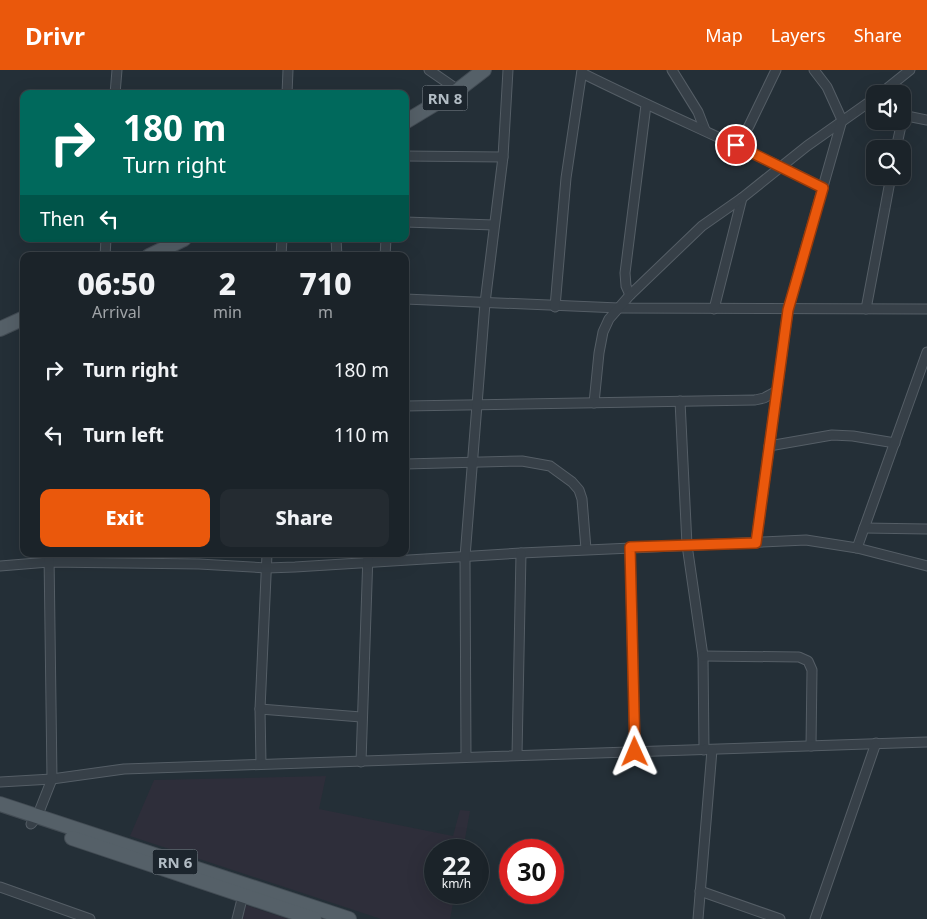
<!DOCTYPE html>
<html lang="en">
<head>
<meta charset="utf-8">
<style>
  body { margin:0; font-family:"Noto Sans",sans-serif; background:#242b31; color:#f1f3f6; height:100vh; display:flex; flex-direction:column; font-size:19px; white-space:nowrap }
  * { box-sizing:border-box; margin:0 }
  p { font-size:16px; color:#a0a4a8 }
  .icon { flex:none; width:28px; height:28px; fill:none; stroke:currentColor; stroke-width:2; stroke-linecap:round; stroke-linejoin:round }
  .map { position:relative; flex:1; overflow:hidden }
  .panel { position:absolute; left:20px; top:182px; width:389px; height:305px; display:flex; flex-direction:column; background:#1b2329; border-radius:10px; box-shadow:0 5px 20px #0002,0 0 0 1px #394046 }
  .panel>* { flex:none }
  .guide { position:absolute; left:20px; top:20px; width:389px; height:152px; border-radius:10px; box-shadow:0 5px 20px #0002,0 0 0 1px #394046; background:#00695c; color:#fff; overflow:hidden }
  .buttons { position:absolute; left:866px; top:15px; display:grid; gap:10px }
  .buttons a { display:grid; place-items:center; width:45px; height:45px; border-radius:10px; background:#1b2329; box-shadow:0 5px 20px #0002,0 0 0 1px #394046; font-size:25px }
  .speed { position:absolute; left:424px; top:769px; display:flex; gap:10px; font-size:25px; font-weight:700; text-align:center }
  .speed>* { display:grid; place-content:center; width:65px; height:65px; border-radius:50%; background:#1b2329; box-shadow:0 5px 20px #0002,0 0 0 1px #394046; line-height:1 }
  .speed small { font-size:12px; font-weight:400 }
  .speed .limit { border:8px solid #d22; background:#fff; color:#111 }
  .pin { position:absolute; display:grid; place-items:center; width:42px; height:42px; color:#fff; margin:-21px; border:2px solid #fff; border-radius:50%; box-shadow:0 1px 5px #0007 }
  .me { position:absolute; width:55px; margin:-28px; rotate:359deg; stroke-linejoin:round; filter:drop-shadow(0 0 4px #0008) }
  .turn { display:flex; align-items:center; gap:18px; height:105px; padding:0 20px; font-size:22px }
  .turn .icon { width:65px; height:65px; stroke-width:2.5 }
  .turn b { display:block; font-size:35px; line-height:42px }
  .then { display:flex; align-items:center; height:48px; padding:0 20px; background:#0003; gap:10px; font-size:19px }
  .eta { display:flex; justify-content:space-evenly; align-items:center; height:85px; text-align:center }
  .eta b { font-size:30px; font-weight:800; line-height:35px }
  .primary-button { display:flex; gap:10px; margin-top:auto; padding:10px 20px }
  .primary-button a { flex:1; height:58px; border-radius:10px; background:#ea580c; color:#fff; font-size:20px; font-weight:800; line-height:58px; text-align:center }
  .primary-button a+a { background:#242b31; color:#f1f3f6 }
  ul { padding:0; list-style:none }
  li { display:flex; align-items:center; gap:15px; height:65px; padding:0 20px }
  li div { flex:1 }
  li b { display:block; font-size:19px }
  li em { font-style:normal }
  header { display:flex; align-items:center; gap:30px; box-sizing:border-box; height:70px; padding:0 25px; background:#ea580c; color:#fff }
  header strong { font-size:24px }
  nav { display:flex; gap:28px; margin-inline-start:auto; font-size:18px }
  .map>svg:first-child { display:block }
  .medical { fill:#2e2e3a }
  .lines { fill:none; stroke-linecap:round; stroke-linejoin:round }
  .street-casing { stroke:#555e66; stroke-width:11 }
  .primary-casing { stroke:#434c54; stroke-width:16 }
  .street { stroke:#374048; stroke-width:9 }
  .primary { stroke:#556068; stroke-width:14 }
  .route-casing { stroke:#983908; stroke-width:12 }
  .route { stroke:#ea580c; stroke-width:9 }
  .labels { text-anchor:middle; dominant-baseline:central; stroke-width:4; stroke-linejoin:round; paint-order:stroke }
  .shield { fill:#1c252d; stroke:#858f97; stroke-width:1 }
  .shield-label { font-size:15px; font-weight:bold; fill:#b2bcc4 }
</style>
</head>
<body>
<header>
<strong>Drivr</strong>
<nav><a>Map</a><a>Layers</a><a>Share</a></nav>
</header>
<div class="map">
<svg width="927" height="849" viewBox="0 0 927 849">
  <rect width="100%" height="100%" fill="#242f37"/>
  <g class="medical">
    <path d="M326 706 319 739 453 766 460 740 470 741 463 780H435V822L455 823 450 849H381L130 766 154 710Z"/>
    <path d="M246 835 288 849H242Z"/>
  </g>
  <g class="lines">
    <g class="street-casing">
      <g id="street">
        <path d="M429 0 458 20"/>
        <path d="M672 0 698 42 705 60"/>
        <path d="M582 3C662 43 744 77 823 118"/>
        <path d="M115 24 117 0"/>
        <path d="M287 24 288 0"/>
        <path d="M880 24 910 0"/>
        <path d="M902 45 927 50"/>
        <path d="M737 75 749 56 776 0"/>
        <path d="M896 79 902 51"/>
        <path d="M405 86 503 87"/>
        <path d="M405 152 494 155"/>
        <path d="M336 169 337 186"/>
        <path d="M105 186 106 169"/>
        <path d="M281 186 282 169"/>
        <path d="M385 186 386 169"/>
        <path d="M630 225 626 216 625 203 646 35"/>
        <path d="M405 229 619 238 927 239"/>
        <path d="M555 237 566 108 582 0"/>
        <path d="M714 239 742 128"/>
        <path d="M866 239 891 106"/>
        <path d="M680 331 687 475 703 586 704 680"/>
        <path d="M594 333 599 283 603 262 609 249 630 225 702 156 742 128 807 76 875 28"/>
        <path d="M405 336 755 330 764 328 777 321"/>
        <path d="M769 376 832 365 853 366 895 373"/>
        <path d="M405 394 522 391 550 396 572 412 579 420 582 429 586 479"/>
        <path d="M864 458 927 459"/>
        <path d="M756 473 788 240 842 50 827 17 814 0"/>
        <path d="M630 477 635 682"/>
        <path d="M857 478 927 282"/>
        <path d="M0 496 49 492 199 494 267 498 295 497 521 483 806 470 857 478 927 496"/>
        <path d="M703 586 799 587 808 591 812 600 811 676"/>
        <path d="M260 639 361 647"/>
        <path d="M517 685 521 483"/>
        <path d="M466 687 465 487 485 233 503 87 508 0"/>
        <path d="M361 692 368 484"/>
        <path d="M261 694 260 639 267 484"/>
        <path d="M0 712 52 709 124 699 927 672"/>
        <path d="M31 754 37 747 52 709 49 484"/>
        <path d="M0 817 90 849"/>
        <path d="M700 821 780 849"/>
        <path d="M237 849 243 825"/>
        <path d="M698 849 712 680"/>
        <path d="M815 849 876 673"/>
      </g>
    </g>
    <g class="primary-casing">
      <g id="primary">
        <path d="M405 52 458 20 484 0"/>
        <path d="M149 186 184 169"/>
        <path d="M0 259 24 248"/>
        <path d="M0 734 349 849"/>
        <path d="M72 768 314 849"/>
      </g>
    </g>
    <use href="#street" class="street"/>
    <use href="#primary" class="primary"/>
  </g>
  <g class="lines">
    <g class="route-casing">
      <path id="route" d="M635 682 630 477 756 473 788 240 823 118 736 75"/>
    </g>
    <use href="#route" class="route"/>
  </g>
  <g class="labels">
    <g class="shield">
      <rect x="422.5" y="15.5" width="45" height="25" rx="4"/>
      <rect x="152.5" y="779.5" width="45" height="25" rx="4"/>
    </g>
    <g class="shield-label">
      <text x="445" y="28">RN 8</text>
      <text x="175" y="792">RN 6</text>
    </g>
  </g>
</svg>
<div class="buttons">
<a><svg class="icon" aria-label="sound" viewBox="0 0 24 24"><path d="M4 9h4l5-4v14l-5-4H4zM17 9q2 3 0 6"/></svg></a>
<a><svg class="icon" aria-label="search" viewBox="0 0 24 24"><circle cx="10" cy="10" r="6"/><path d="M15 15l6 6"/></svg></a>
</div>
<div class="speed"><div>22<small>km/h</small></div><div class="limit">30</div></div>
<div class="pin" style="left:736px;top:75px;background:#d93025"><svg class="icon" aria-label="arrive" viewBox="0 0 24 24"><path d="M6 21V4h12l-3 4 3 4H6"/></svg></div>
<svg class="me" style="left:635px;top:682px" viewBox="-20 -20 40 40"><path d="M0-17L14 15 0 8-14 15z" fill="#ea580c" stroke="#fff" stroke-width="4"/></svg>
<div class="guide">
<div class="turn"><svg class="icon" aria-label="right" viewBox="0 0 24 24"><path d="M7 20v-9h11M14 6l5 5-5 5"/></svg><div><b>180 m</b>Turn right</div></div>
<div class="then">Then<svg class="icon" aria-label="left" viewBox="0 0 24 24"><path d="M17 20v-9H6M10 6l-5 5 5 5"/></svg></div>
</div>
<section class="panel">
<div class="eta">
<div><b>06:50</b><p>Arrival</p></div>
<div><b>2</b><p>min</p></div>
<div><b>710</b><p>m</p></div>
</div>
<ul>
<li><svg class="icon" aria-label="right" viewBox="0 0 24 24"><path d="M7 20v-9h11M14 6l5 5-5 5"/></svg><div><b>Turn right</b></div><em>180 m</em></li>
<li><svg class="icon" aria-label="left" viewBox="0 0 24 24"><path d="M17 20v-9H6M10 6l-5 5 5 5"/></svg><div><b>Turn left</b></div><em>110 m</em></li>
</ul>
<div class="primary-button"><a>Exit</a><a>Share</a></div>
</section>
</div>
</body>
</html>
